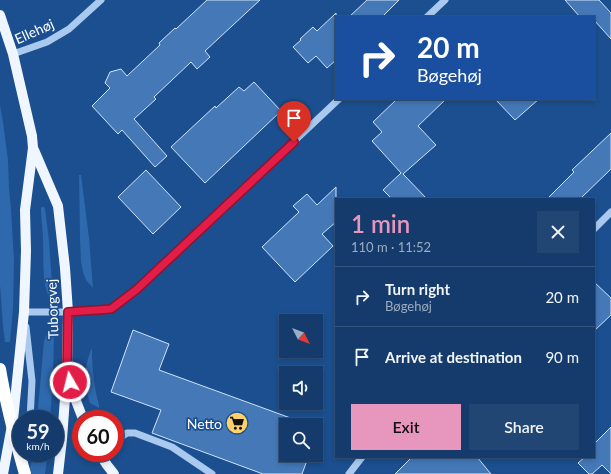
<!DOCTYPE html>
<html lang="en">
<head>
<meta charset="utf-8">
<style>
  body { margin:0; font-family:Lato,sans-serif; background:#214673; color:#f1f3f6; height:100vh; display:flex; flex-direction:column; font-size:15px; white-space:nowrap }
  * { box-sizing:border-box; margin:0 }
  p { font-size:13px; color:#9dadc1 }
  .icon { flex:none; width:22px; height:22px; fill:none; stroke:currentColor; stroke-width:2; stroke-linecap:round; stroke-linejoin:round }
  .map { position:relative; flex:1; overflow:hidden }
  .drawer { position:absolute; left:335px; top:198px; width:260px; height:260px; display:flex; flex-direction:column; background:#143b6b; border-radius:0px; box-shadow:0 2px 6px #0003,0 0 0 1px #33557e }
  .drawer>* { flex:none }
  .hud { position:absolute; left:335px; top:16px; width:260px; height:84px; border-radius:0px; box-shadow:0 2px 6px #0003,0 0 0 1px #33557e; background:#1a4fa0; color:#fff; overflow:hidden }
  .needle { width:26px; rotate:132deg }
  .tools { position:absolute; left:279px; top:314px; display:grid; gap:8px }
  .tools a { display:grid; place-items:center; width:44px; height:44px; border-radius:0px; background:#143b6b; box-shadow:0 2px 6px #0003,0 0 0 1px #33557e; font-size:20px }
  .speed { position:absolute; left:12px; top:410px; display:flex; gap:8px; font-size:20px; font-weight:700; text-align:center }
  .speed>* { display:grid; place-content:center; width:52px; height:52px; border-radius:50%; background:#143b6b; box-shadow:0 2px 6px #0003,0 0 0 1px #33557e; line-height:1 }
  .speed small { font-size:10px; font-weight:400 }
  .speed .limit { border:6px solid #d22; background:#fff; color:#111 }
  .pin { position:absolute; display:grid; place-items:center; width:34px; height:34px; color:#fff; margin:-41px -17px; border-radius:50% 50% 50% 0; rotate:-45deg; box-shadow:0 0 4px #0007 }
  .pin .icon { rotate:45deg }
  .me { position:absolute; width:44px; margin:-22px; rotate:352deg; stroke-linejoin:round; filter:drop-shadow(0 0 3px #0008) }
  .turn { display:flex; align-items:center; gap:14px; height:84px; padding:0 16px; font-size:18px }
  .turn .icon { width:52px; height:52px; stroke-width:2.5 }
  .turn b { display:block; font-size:28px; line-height:34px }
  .round { display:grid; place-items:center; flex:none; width:42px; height:42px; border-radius:0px; background:#214673 }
  .head { display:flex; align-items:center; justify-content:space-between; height:68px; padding:0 16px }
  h1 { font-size:24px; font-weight:600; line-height:30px; color:#e797bd }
  .action { display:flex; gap:8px; margin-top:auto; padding:8px 16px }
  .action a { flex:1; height:46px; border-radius:0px; background:#e797bd; color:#111; font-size:16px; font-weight:600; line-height:46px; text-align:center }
  .action a+a { background:#214673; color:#f1f3f6 }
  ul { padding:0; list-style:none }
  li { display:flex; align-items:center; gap:12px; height:60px; padding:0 16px; border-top:1px solid #33557e }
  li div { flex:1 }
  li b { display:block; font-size:15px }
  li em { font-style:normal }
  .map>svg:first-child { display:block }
  .green { fill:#2e69ad }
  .building { fill:#4478b7; stroke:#cfe3fa }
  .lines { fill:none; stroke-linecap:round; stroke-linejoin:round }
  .minor { stroke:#a9c9ee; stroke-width:7 }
  .major { stroke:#f0f6ff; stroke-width:10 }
  .highway-bridge { stroke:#fff; stroke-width:12 }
  .route-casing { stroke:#92132f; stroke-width:10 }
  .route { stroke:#e11d48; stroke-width:7 }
  .labels { text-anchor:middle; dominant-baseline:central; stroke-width:3.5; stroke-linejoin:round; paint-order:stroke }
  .street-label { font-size:14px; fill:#fff; stroke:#1b4f8f }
  .poi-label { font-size:14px; fill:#fff; stroke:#1b4f8f; text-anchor:end }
</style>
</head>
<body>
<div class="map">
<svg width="611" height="474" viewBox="0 0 611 474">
  <rect width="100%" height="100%" fill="#1b4f8f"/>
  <g class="green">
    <path d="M0 105 3 122 8 160 9 188 11 209 14 260 13 308 10 342H5L3 326 0 285Z"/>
    <path d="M79 175H81L89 238 93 288 86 280 83 272 81 262 80 237Z"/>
    <path d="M42 207H44L45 209 49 241 53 297 51 299C41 287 44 256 43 240 43 230 41 219 41 208Z"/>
    <path d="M52 327H53L54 330 53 381 50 419H37L44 341 48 331Z"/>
    <path d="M92 349C92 370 94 386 99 405V408L90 403C84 386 84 366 91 350Z"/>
    <path d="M33 453H48L45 474H29Z"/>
  </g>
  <g class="building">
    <path d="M207 0H260L205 51 210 57 197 69 191 62 154 97 156 99 134 119 167 156 155 167 122 130 118 134 92 106 110 88 105 83 110 72 121 69 127 76 160 45 159 43 175 28 176 29Z"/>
    <path d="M367 0H399L382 17H349Z"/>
    <path d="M565 0H599L611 13V39L594 20V17H580Z"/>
    <path d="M336 13V60L327 68 316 56 308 63 293 47 301 40 300 39 313 27 317 31Z"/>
    <path d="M254 82 281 111 205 183 171 147 215 106 216 108 239 87 244 91Z"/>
    <path d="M397 99H446L418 126 436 145 403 174 427 199H392L383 190 401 173 372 141 382 132 373 122Z"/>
    <path d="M495 99H539L515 120Z"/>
    <path d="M611 133V169L580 199H547L574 172 572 170Z"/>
    <path d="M146 170 181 207 153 234 118 197Z"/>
    <path d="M336 187V222L322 234 333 246 295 282 262 247 299 212 293 206 307 194 317 205Z"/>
    <path d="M594 282 611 298V315L594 331Z"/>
    <path d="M133 330 169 344 159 370 307 424 286 425V455H309L302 474H263L152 433 161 410 111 392Z"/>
    <path d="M611 427V474L602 465 592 474H589L578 463 585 457H594V444Z"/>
    <path d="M412 457H477L491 474H395Z"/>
  </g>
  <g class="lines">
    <g class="minor">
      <path d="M427 17 445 0"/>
      <path d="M13 54 47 42 69 29 101 0"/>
      <path d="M594 229 611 212"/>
      <path d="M24 316V312H68L111 309 136 290 339 99"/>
      <path d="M26 327 32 381 30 419"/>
      <path d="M115 441 127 433H135L172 447 212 474"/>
      <path d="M349 474 362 457"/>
    </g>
    <g class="major">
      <path d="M0 15 13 54 32 136 33 148 25 210 26 251 24 312 13 420 3 474"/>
      <path d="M34 150 58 206 65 268 68 312 67 371 62 439 58 474"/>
      <path d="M69 379 73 393 83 419"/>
      <path d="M99 453 107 465 114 474"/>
    </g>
    <path class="highway-bridge" d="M0 369C6 405 15 439 25 474"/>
  </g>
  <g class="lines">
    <g class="route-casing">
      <path id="route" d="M70 382 67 371 68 312 111 309 136 290 294 142"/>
    </g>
    <use href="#route" class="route"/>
  </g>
  <defs>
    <g id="supermarket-disc" transform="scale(1.15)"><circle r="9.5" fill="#ffd166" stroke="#1b4f8f"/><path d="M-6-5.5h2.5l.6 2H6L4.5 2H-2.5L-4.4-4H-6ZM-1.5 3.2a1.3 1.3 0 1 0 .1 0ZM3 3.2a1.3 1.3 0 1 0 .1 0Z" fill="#111"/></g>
  </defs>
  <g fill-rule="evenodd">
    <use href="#supermarket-disc" x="237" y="423"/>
  </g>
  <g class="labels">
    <g class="street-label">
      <text transform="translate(34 31) rotate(-24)">Ellehøj</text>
      <text transform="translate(52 309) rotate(-92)">Tuborgvej</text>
    </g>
    <g class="poi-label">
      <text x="222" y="423">Netto</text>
    </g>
  </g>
</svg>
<div class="tools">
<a><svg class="needle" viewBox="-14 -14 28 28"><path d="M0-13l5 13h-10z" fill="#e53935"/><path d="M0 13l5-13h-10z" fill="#9dadc1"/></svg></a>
<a><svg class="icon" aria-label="sound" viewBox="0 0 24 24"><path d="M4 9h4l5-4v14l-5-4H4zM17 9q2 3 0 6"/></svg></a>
<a><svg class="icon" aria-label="search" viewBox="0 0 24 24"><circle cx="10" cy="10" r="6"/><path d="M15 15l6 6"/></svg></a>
</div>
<div class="speed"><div>59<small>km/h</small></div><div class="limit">60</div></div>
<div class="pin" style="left:294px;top:142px;background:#d93025"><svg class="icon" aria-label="arrive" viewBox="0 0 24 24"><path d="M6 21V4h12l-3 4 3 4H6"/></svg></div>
<svg class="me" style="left:70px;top:382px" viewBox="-20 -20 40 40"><circle r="17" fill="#e11d48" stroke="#fff" stroke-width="3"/><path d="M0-11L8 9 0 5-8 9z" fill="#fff"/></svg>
<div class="hud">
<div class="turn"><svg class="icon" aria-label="right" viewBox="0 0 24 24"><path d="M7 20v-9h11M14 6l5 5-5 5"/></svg><div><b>20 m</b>Bøgehøj</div></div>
</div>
<section class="drawer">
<div class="head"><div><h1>1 min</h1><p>110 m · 11:52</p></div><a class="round"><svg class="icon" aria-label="close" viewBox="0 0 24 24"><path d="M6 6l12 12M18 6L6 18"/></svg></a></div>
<ul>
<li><svg class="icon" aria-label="right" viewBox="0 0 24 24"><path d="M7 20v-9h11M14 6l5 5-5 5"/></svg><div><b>Turn right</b><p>Bøgehøj</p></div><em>20 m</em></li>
<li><svg class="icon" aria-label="arrive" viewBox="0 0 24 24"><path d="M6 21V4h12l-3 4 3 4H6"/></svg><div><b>Arrive at destination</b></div><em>90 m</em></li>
</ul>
<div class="action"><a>Exit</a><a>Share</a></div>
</section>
</div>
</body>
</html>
